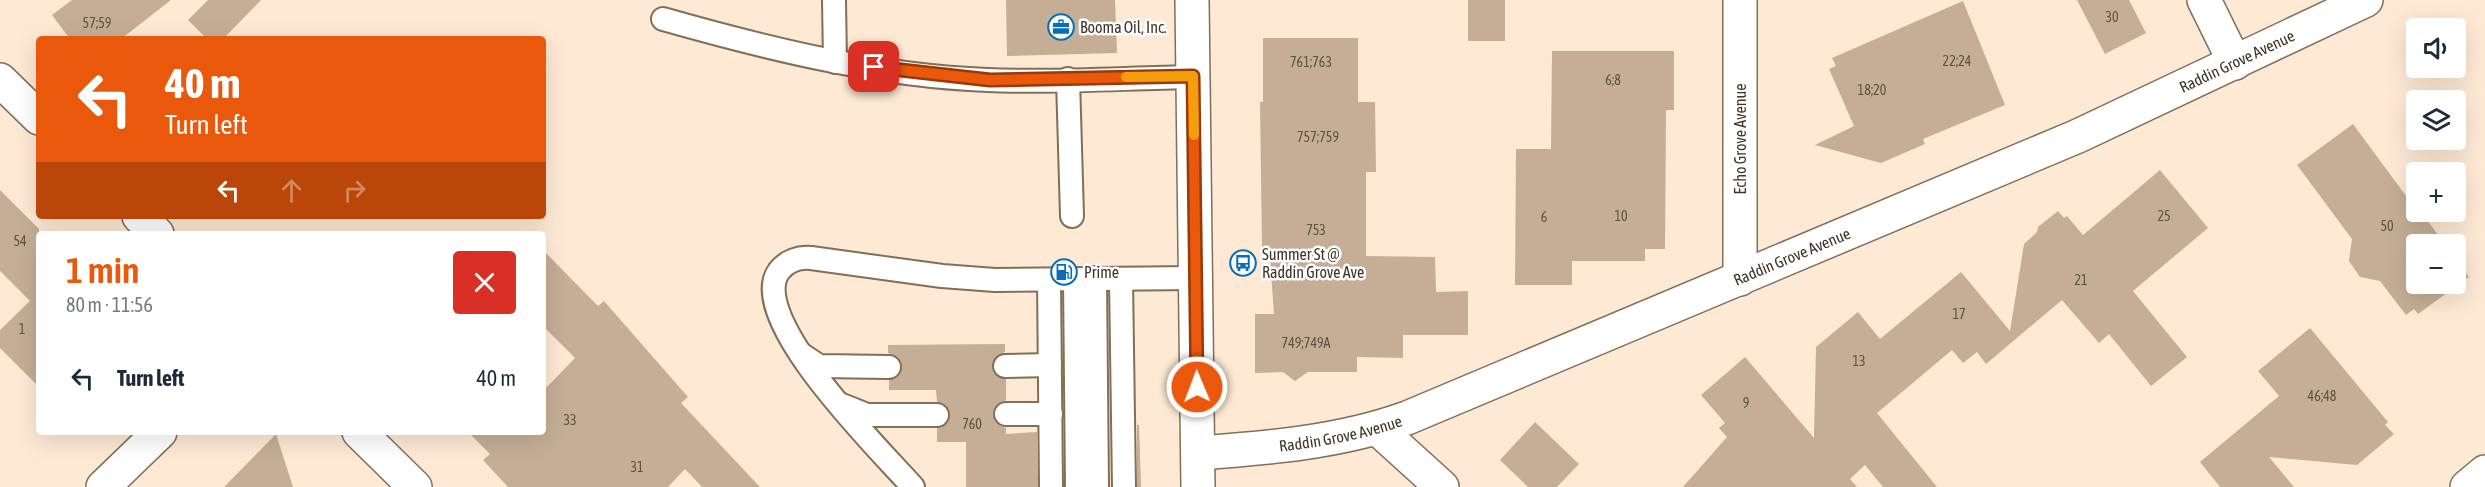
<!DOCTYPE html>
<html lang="en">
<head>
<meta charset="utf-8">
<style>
  body { margin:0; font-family:"Asap Condensed",sans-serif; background:#f6f6f7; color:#1f2937; height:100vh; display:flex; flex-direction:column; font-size:22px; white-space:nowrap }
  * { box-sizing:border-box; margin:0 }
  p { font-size:20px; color:#747a83 }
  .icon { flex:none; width:33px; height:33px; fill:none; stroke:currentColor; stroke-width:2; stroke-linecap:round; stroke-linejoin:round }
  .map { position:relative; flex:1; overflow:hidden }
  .panel { position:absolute; left:36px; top:231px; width:510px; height:204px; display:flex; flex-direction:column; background:#fff; border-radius:6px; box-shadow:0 6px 24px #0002 }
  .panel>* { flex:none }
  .banner { position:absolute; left:36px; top:36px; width:510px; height:183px; border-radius:6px; box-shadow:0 6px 24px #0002; background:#ea580c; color:#fff; overflow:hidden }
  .controls { position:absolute; left:2406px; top:18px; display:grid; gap:12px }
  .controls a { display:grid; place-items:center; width:60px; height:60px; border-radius:6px; background:#fff; box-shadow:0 6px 24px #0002; font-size:30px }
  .pin { position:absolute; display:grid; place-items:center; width:51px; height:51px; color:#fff; margin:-26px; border-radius:12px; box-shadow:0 3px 9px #0006 }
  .me { position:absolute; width:66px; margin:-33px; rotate:359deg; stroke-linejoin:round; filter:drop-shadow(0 0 4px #0008) }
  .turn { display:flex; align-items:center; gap:21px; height:126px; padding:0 30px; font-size:27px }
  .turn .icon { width:78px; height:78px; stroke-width:2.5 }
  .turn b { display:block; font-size:42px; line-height:51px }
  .lanes { display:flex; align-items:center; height:57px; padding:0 30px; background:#0003; justify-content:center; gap:30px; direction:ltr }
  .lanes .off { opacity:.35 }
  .round { display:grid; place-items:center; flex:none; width:63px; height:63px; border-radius:6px; background:#f6f6f7 }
  .summary { display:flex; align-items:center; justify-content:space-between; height:102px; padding:0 30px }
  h1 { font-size:36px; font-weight:600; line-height:45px; color:#ea580c }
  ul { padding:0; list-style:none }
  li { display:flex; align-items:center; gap:18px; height:90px; padding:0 30px }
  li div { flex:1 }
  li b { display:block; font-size:22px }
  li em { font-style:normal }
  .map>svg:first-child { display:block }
  .building { fill:#c5ae95 }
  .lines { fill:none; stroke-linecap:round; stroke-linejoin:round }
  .service-casing { stroke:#836e57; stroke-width:26 }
  .minor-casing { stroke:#836e57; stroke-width:36 }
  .secondary-casing { stroke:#836e57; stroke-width:36 }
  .service { stroke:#fff; stroke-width:22 }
  .minor { stroke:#fff; stroke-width:33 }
  .secondary { stroke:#fff; stroke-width:33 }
  .route-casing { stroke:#983908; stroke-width:15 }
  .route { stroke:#ea580c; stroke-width:10 }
  .slow { stroke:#f59e0b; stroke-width:10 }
  .labels { text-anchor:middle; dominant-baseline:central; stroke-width:5; stroke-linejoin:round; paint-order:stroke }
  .number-label { font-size:14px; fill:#5e5244 }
  .poi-label { font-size:16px; fill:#3c3329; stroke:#fff; text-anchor:start }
  .street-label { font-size:16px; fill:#3c3329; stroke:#fff }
</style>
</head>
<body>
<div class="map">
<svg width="2485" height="487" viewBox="0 0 2485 487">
  <rect width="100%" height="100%" fill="#fde9d4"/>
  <g class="building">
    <path d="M72 0H171L121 39H70L52 15Z"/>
    <path d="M208 0H261L223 39H207L188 20Z"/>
    <path d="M1006 0H1115L1117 53 1007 56Z"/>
    <rect x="1468" y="0" width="37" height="41"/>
    <path d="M2077 0H2129L2146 33 2105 54Z"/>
    <path d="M1963 1 2005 105 1923 139 1925 144 1881 163 1815 145 1854 126 1829 69 1836 66 1832 58Z"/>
    <path d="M1263 38H1358V102H1375L1376 172H1366V256L1435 257 1436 292 1468 291V335H1403V358L1357 357V372H1308L1295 381 1283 372 1255 373V314H1274L1270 258 1262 247 1260 102H1263Z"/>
    <path d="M1552 51H1674V110H1666L1665 249H1645V261H1572V285H1515L1516 149H1551Z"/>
    <path d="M2353 124 2409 200 2411 198 2416 205V212H2421L2445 244H2416V284H2456V259L2469 277 2418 314 2414 309 2406 315 2380 281 2360 277 2349 261 2352 239 2297 165Z"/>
    <path d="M2160 170 2208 228 2133 291 2187 357 2151 386 2109 334 2099 343 2062 300 1986 364 1977 352 1963 363 1952 350 1877 413 1937 487H1883L1865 465 1850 479 1857 487H1683L1727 437 1719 428 1725 423 1701 395 1745 357 1814 438 1816 347 1858 312 1880 339 1961 272 2010 331 2024 244 2037 232 2038 227 2058 211 2064 218 2067 216 2083 235Z"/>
    <path d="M0 190 39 229V387L0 348V330L30 301 0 271Z"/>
    <path d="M543 250 598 306 604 301 688 397 681 403 760 487H702L685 469 668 487H508L483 460 490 454 468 432H543V391L575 358 543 326Z"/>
    <path d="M2310 328 2388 422 2385 425 2394 434 2357 465 2269 457 2294 487H2220L2200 462 2279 396 2258 371Z"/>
    <path d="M1005 344V352L998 355 992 366 994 373 1006 379V400L995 407 993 415 999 425 1006 428V434L1037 432 1038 487H966V442H937V428L948 422 949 409 937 402 936 390H889V380L900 374 902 367 896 356 888 353V345Z"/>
    <path d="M1535 422 1579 464 1557 487H1528L1500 460Z"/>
    <path d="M1137 425H1139L1141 487H1137Z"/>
    <path d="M276 434 293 487H224Z"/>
  </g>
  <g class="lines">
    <g class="service-casing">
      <g id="service">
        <path d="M834 0 835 62"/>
        <path d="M663 19C769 49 878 76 988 80 1056 83 1125 78 1193 77"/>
        <path d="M1068 79 1072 216"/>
        <path d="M1095 278 1097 487"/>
        <path d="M1075 279 1077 487"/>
        <path d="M1121 279 1124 487"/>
        <path d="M1049 280 1051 487"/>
        <path d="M801 354 819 366 889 367"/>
        <path d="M1005 366 1050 365"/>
        <path d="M842 405 867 415H937"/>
        <path d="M1006 414H1051"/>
        <path d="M913 487C883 453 745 318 779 271 787 261 799 257 811 258L942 276 995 280 1195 278"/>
      </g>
    </g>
    <g class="minor-casing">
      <g id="minor">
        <path d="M1740 0V279"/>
        <path d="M2204 0 2235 63"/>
        <path d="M0 80 39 118"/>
        <path d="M139 216 157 234"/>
        <path d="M1378 429 1442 487"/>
        <path d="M359 432 415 487"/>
        <path id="s1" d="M1198 453C1268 448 1341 442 1407 418L2078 136 2366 0"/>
        <path d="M103 487 160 432"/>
        <path d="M2467 487 2485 472"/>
      </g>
    </g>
    <g class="secondary-casing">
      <path id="secondary" d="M1192 0 1198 487"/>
    </g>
    <use href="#service" class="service"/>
    <use href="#minor" class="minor"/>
    <use href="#secondary" class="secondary"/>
  </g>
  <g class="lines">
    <g class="route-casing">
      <path id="route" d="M874 67 990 80 1193 76 1197 387"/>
    </g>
    <use href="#route" class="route"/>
    <path class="slow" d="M1126 77 1193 76 1194 135"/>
  </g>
  <defs>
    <g id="office-ring" transform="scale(1.35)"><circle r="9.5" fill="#fff" stroke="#076db9" stroke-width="1.5"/><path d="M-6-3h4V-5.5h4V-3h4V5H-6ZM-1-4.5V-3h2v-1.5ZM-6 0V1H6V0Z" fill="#076db9"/></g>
    <g id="bus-ring" transform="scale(1.35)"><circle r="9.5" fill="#fff" stroke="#076db9" stroke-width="1.5"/><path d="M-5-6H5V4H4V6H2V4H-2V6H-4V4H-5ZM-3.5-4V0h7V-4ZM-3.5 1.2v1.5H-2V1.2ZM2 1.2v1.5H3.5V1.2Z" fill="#076db9"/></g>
    <g id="fuel-ring" transform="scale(1.35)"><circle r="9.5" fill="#fff" stroke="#076db9" stroke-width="1.5"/><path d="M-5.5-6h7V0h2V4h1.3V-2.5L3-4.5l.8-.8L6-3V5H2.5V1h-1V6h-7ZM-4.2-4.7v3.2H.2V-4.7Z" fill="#076db9"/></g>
  </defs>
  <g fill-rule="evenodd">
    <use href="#office-ring" x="1061" y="27"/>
    <use href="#bus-ring" x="1243" y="263"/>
    <use href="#fuel-ring" x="1064" y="272"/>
  </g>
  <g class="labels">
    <g class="number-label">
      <text x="2112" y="17">30</text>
      <text x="97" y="23">57;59</text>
      <text x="1957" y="61">22;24</text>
      <text x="1311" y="62">761;763</text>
      <text x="1613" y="80">6;8</text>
      <text x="1872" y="90">18;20</text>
      <text x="1318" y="137">757;759</text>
      <text x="1621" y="216">10</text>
      <text x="2164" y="216">25</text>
      <text x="1544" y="217">6</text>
      <text x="2387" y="226">50</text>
      <text x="1316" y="230">753</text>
      <text x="20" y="241">54</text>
      <text x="2081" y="280">21</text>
      <text x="1959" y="314">17</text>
      <text x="22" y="329">1</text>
      <text x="1306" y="343">749;749A</text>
      <text x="1859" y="361">13</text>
      <text x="2322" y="396">46;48</text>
      <text x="1746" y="403">9</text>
      <text x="570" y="420">33</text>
      <text x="972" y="424">760</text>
      <text x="637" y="467">31</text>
    </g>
    <g class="poi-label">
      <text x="1080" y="27">Booma Oil, Inc.</text>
      <text x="1262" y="254">Summer St @<tspan x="1262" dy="18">Raddin Grove Ave</tspan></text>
      <text x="1084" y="272">Prime</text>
    </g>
    <g class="street-label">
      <text stroke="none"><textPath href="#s1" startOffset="1116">Raddin Grove Avenue</textPath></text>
      <text transform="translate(1740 139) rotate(-90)">Echo Grove Avenue</text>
      <text stroke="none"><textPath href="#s1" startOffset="630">Raddin Grove Avenue</textPath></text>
      <text stroke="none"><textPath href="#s1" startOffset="144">Raddin Grove Avenue</textPath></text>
    </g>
  </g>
</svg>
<div class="controls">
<a><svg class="icon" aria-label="sound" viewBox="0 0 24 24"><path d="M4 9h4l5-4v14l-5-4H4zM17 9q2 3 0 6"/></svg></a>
<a><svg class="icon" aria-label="layers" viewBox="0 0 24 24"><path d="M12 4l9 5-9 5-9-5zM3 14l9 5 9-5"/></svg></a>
<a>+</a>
<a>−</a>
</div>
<div class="pin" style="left:874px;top:67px;background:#d93025"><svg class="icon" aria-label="arrive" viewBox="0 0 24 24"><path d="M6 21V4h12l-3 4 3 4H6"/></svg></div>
<svg class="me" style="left:1197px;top:387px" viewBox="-20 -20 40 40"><circle r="17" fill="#ea580c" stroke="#fff" stroke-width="3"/><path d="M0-11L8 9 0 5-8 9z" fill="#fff"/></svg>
<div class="banner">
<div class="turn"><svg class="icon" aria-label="left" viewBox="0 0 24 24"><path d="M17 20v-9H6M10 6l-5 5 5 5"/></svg><div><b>40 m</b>Turn left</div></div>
<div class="lanes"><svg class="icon" aria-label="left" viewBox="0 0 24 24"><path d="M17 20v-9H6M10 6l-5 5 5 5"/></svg><svg class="icon off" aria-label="ahead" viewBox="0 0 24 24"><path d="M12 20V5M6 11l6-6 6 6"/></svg><svg class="icon off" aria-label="right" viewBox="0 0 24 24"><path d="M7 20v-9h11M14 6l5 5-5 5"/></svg></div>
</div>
<section class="panel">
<div class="summary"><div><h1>1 min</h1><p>80 m · 11:56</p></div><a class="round" style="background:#d93025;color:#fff"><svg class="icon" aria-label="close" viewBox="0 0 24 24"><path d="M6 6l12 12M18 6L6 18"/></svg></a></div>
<ul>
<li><svg class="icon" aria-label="left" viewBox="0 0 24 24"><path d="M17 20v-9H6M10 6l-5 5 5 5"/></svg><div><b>Turn left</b></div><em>40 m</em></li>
</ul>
</section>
</div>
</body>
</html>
